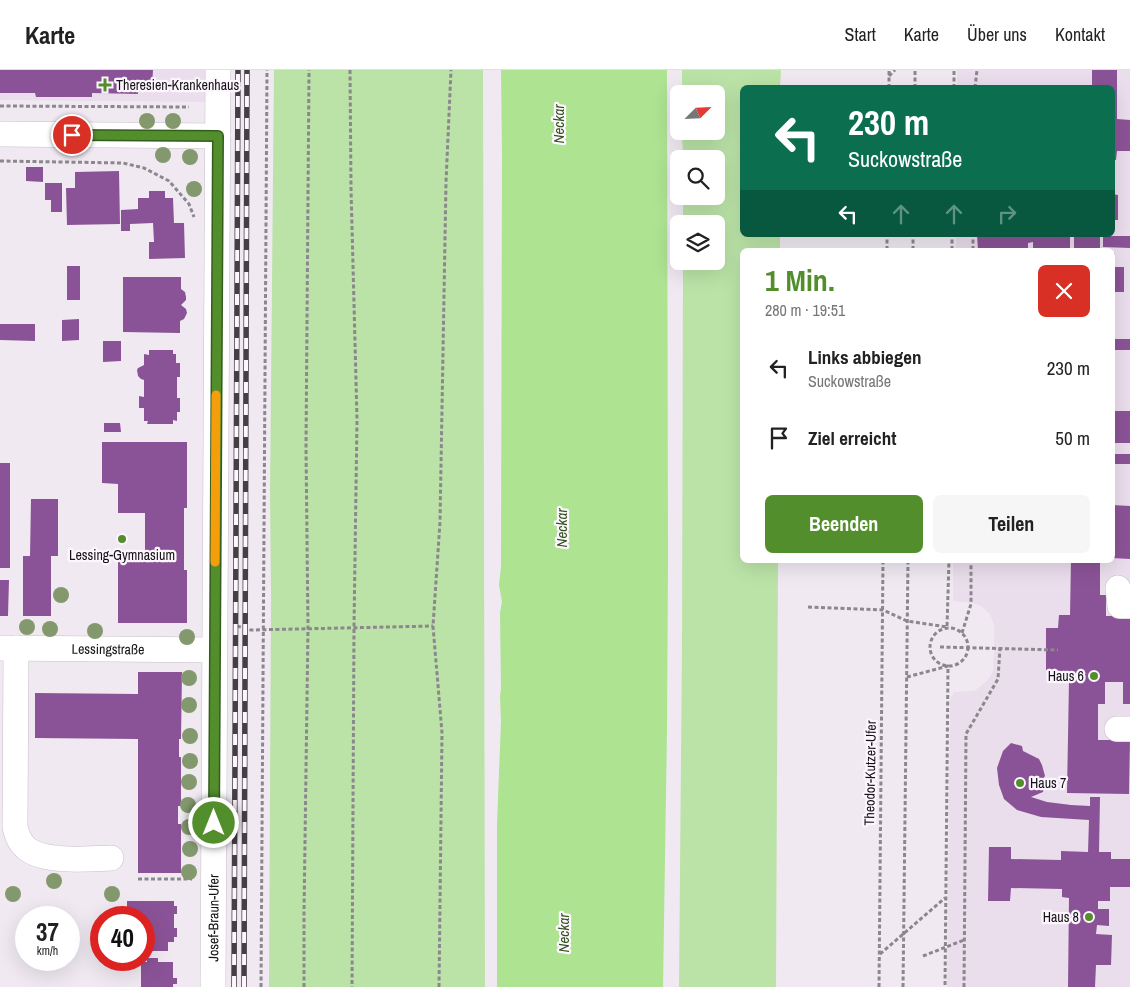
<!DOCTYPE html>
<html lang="de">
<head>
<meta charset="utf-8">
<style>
  body { margin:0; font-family:"Archivo Narrow",sans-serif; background:#f6f6f6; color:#222; height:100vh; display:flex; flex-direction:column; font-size:19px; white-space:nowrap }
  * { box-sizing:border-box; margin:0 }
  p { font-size:16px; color:#767676 }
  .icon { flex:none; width:28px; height:28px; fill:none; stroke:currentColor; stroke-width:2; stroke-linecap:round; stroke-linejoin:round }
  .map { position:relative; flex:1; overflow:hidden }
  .panel { position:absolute; left:740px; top:178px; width:375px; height:315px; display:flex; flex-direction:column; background:#fff; border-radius:8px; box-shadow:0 5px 20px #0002 }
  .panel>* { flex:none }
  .top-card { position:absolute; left:740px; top:15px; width:375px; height:152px; border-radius:8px; box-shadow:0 5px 20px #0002; background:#0b6e4f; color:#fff; overflow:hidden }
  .needle { width:32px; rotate:66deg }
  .tools { position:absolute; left:670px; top:15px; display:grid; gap:10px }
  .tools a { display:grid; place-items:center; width:55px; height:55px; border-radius:8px; background:#fff; box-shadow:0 5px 20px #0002; font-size:25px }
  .speed { position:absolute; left:15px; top:836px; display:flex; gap:10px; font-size:25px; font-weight:700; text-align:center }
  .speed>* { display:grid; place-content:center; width:65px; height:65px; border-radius:50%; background:#fff; box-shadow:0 5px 20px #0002; line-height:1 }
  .speed small { font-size:12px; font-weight:400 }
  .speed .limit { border:8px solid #d22; background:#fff; color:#111 }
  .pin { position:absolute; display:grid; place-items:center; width:42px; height:42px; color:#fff; margin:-21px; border:2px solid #fff; border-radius:50%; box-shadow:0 1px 5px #0007 }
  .me { position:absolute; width:55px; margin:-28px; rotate:0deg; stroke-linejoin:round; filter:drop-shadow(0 0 4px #0008) }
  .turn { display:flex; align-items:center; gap:18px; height:105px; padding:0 25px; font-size:22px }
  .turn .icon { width:65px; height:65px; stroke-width:2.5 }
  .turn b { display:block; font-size:35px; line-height:42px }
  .lanes { display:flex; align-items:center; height:48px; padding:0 25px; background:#0003; justify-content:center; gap:25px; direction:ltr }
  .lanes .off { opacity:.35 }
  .round { display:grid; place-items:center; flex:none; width:52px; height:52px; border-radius:8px; background:#f6f6f6 }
  .summary { display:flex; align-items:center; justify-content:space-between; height:85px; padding:0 25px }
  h1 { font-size:30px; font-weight:800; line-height:38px; color:#538e2c }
  .primary-button { display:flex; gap:10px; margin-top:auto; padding:10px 25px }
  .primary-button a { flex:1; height:58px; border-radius:8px; background:#538e2c; color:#fff; font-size:20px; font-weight:800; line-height:58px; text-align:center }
  .primary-button a+a { background:#f6f6f6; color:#222 }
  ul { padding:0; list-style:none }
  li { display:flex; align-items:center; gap:15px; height:70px; padding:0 25px }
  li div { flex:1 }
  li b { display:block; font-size:19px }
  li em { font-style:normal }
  header { display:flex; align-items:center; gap:30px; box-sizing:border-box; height:70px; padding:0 25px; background:#fff; border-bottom:1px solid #e0e0e0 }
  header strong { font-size:24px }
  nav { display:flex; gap:28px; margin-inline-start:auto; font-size:18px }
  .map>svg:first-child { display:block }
  .built { fill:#eaddec }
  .green { fill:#bbe3a7 }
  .water { fill:#aee392 }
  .building { fill:#8b5397 }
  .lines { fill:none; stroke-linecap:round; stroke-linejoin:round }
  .minor-casing { stroke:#c6bfc7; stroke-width:26 }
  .path { stroke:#8c878d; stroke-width:3; stroke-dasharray:4 2.5; stroke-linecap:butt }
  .minor { stroke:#fff; stroke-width:25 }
  .rail-casing { stroke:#433f43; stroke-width:5.5 }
  .rail { stroke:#fdf6ff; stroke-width:4; stroke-dasharray:11; stroke-linecap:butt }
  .tree { fill:#83996d }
  .route-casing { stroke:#365c1d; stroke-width:12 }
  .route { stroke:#538e2c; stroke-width:9 }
  .slow { stroke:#f59e0b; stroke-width:9 }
  .poi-dot { fill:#538e2c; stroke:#fdf6ff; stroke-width:2 }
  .labels { text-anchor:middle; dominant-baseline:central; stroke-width:4.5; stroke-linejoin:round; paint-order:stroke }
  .poi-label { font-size:14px; fill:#151215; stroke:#fdf6ff; text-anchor:start }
  .street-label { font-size:14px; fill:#151215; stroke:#fdf6ff }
  .water-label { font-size:15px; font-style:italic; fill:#30511b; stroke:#fdf6ff }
</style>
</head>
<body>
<header>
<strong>Karte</strong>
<nav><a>Start</a><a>Karte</a><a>Über uns</a><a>Kontakt</a></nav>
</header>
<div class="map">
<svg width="1130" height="917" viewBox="0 0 1130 917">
  <rect width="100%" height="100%" fill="#f0e9f2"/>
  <g class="built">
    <path d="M0 0H209V32L0 30Z"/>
    <path d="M957 0H1130V917H947L950 630 954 622 974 621 981 616 990 607 993 601 994 578V554L989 543 981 536 973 533 953 531V490H1112V180H956V165H1112V18L957 17Z"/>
  </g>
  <g class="green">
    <path d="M274 0H483L485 917H269L271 528 270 423Z"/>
    <path d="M682 0H781L780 17 742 18V165H780V180H742V490H778L776 917H679L682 573 683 191H716V154H683V126H716V89H683L682 61H716V24H682Z"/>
  </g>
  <path class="water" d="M501 0H667L668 489 667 660 663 917H497V754L501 652 500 626 501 619 500 543 502 532 499 515 501 497 502 84Z"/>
  <g class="building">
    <path d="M0 0H153L152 17H138V24L92 23V27H36L35 23H0Z"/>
    <path d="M1092 0H1117V49L1130 50V81H1117L1116 90H1112V18H1092Z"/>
    <path d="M26 97H43V112L26 111Z"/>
    <path d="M119 101 120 154 67 155 66 118H75V102Z"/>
    <path d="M45 113H62V142H51V130H45Z"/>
    <path d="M149 121H165V128H173L174 153H184L185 188 149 189V172H154L153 153 130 154V161H121V140L138 139V128H149Z"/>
    <path d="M1112 124 1118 125V150H1112Z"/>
    <path d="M977 165H1070V180H1033V172L1028 173V180H978Z"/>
    <rect x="1074" y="165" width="26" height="15"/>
    <path d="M1103 166H1130V178L1103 177Z"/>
    <path d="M1112 183H1115V197H1124V222H1114V236H1112Z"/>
    <rect x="67" y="196" width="13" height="34"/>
    <path d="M123 207H181V219L185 222 186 227V230L181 235 186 239 187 243 184 249 180 251V263L123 262Z"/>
    <path d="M79 249V270L62 271V250Z"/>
    <path d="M0 254H35V271L0 270Z"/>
    <path d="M1112 269H1130V280H1115V294H1112Z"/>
    <path d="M103 271H121V291L103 292Z"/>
    <path d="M149 280H173V284H176V293H180V307H177V328H180V342H177V351L173 350V354H147L148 351H144V338H139V326L144 327V310L141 309 138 306 137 300 138 298 144 295V284L149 285Z"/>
    <rect x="1112" y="341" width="18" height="32"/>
    <path d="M104 353H120L121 362H104Z"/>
    <path d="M102 372H187V438H184V500H187V553H118V489H145V443H118V414L102 413Z"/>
    <rect x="1112" y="384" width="18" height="10"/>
    <rect x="0" y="393" width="10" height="105"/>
    <path d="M31 429H58V486H51V546H23V486H30Z"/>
    <path d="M1112 435 1130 436V489L1112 488Z"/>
    <path d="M1071 490H1100V525H1106V546H1130V634H1123V612H1105V634H1098V670H1130L1129 724 1067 723 1069 611H1058V600H1046V558H1058L1059 545H1070Z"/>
    <path d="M0 510H9L8 546H0Z"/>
    <path d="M138 602H182L181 669H179V687H181V736H178V754H181V803H138V669L35 668V623L138 624Z"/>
    <path d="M1011 673 1022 676 1023 681 1039 689 1042 695 1045 706 1041 711 1044 718 1043 722 1031 727 1047 732 1071 735 1090 736V727H1100L1099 782H1111V789H1130V817H1110V831H1098V839H1109V856L1097 855 1096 864 1112 865 1111 895H1096L1095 917H1068L1069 828 1062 827V819L1011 818 1010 831H988L989 777H1011V789L1061 790V781L1088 782 1089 750 1041 747 1017 740 1004 729 999 715 997 698 1003 681Z"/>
    <path d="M127 831H174V836H177V844H174V858H177V867H174V872H168V881H146V872H144V848H127Z"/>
    <path d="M146 888H158V892H173V908H177V914H173V917H141V892H147Z"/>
  </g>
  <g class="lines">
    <g class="minor-casing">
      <g id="minor">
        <path d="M0 64 218 66"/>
        <path d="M1118 518 1120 536H1130"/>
        <path id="s1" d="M0 578 214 580"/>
        <path d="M16 578 15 757C17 765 19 772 26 778 43 793 89 789 111 788"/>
        <path d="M1117 659H1130"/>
        <path id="s2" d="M213 917 218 0"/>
      </g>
    </g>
    <g class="path">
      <path d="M350 0 351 118 357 349 354 557 352 917"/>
      <path d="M889 6 895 0"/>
      <path d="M889 18V0"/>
      <path d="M915 18V0"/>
      <path d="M954 18V0"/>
      <path d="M975 18 977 0"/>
      <path d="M0 36 189 37"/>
      <path d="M0 91 123 93 144 98 169 111 189 134 194 147"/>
      <path d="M887 180V165"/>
      <path d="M913 180V165"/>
      <path d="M952 180V165"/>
      <path d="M973 180V165"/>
      <path d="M808 537 883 540 907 551 947 557 949 490"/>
      <path d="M237 556 251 560 433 556"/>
      <circle cx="949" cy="577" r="19"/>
      <path d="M962 563 971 534V490"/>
      <path d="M940 577 1058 580"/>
      <path d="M907 607 948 596 945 917"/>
      <path d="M138 809H192"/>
      <path d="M880 884 945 828"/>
      <path d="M923 886 964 870"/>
      <path d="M261 917 267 0"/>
      <path d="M304 917V843L308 558 306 377 309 0"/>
      <path d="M439 917 442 663 433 556 440 452 446 112 451 0"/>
      <path d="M879 917 883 490"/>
      <path d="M903 917 908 490"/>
      <path d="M964 917 966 664 998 609 1000 578"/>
    </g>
    <use href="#minor" class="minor"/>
    <g class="rail-casing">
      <g id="rail">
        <path d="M234 917 238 0"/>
        <path d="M244 917 247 0"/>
      </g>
    </g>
    <use href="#rail" class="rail"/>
  </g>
  <g class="tree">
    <circle cx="147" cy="51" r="8"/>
    <circle cx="173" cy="51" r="8"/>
    <circle cx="163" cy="85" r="8"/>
    <circle cx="190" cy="87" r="8"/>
    <circle cx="194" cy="119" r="8"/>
    <circle cx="61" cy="525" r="8"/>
    <circle cx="27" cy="557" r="8"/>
    <circle cx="50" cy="559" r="8"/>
    <circle cx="95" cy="561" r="8"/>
    <circle cx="187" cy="567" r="8"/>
    <circle cx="189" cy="608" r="8"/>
    <circle cx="189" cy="635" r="8"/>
    <circle cx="190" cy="666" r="8"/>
    <circle cx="190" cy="691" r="8"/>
    <circle cx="189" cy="712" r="8"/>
    <circle cx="188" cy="735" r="8"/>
    <circle cx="189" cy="757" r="8"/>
    <circle cx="190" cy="779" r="8"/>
    <circle cx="189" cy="802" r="8"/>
    <circle cx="54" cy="811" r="8"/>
    <circle cx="13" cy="824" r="8"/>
    <circle cx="112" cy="824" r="8"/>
  </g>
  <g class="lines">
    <g class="route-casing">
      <path id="route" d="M72 65 218 66 214 753"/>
    </g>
    <use href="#route" class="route"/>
    <path class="slow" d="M215 492 216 325"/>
  </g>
  <g class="poi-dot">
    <path d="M102.5 7.5h5v5h5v5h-5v5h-5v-5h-5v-5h5z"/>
    <circle cx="122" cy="469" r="5"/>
    <circle cx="1094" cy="606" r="5"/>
    <circle cx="1020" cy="713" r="5"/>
    <circle cx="1089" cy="847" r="5"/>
  </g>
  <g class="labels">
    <g class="poi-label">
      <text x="116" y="15">Theresien-Krankenhaus</text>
      <text x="122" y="485" text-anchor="middle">Lessing-Gymnasium</text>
      <text x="1084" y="606" text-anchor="end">Haus 6</text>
      <text x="1030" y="713">Haus 7</text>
      <text x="1079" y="847" text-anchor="end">Haus 8</text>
    </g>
    <g class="street-label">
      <text stroke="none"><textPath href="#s1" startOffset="108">Lessingstraße</textPath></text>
      <text transform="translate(870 703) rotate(-89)">Theodor-Kutzer-Ufer</text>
      <text stroke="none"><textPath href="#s2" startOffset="69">Josef-Braun-Ufer</textPath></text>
    </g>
    <g class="water-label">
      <text transform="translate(558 54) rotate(-90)">Neckar</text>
      <text transform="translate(561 458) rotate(-90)">Neckar</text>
      <text transform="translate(563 863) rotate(-90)">Neckar</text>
    </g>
  </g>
</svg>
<div class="tools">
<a><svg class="needle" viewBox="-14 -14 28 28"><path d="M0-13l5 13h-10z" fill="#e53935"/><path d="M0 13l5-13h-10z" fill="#767676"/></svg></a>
<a><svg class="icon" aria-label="search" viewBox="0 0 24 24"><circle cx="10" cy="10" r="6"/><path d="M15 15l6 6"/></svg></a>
<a><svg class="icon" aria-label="layers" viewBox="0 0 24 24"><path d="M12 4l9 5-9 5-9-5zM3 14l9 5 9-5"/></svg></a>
</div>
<div class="speed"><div>37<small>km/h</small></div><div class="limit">40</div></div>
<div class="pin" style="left:72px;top:65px;background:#d93025"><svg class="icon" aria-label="arrive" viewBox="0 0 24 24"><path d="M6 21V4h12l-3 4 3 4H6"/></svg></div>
<svg class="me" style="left:214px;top:753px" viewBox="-20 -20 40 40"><circle r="17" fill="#538e2c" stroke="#fff" stroke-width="3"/><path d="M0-11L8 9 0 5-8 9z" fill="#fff"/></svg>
<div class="top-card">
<div class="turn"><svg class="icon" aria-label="left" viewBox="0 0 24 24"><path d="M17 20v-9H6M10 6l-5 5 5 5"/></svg><div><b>230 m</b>Suckowstraße</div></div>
<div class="lanes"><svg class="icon" aria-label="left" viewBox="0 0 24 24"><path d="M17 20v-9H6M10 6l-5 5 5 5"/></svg><svg class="icon off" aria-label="ahead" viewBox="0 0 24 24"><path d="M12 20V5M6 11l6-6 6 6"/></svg><svg class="icon off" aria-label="ahead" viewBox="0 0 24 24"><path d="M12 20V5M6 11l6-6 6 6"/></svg><svg class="icon off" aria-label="right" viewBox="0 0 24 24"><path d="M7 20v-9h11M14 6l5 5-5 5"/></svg></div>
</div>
<section class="panel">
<div class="summary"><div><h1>1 Min.</h1><p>280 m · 19:51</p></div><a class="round" style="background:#d93025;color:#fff"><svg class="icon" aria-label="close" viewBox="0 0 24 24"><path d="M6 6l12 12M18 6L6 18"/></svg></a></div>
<ul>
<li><svg class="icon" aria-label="left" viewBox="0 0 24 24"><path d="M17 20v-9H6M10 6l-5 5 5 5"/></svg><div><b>Links abbiegen</b><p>Suckowstraße</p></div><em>230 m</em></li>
<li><svg class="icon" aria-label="arrive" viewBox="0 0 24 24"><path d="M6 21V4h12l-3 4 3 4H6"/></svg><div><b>Ziel erreicht</b></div><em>50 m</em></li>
</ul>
<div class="primary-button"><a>Beenden</a><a>Teilen</a></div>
</section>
</div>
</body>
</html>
